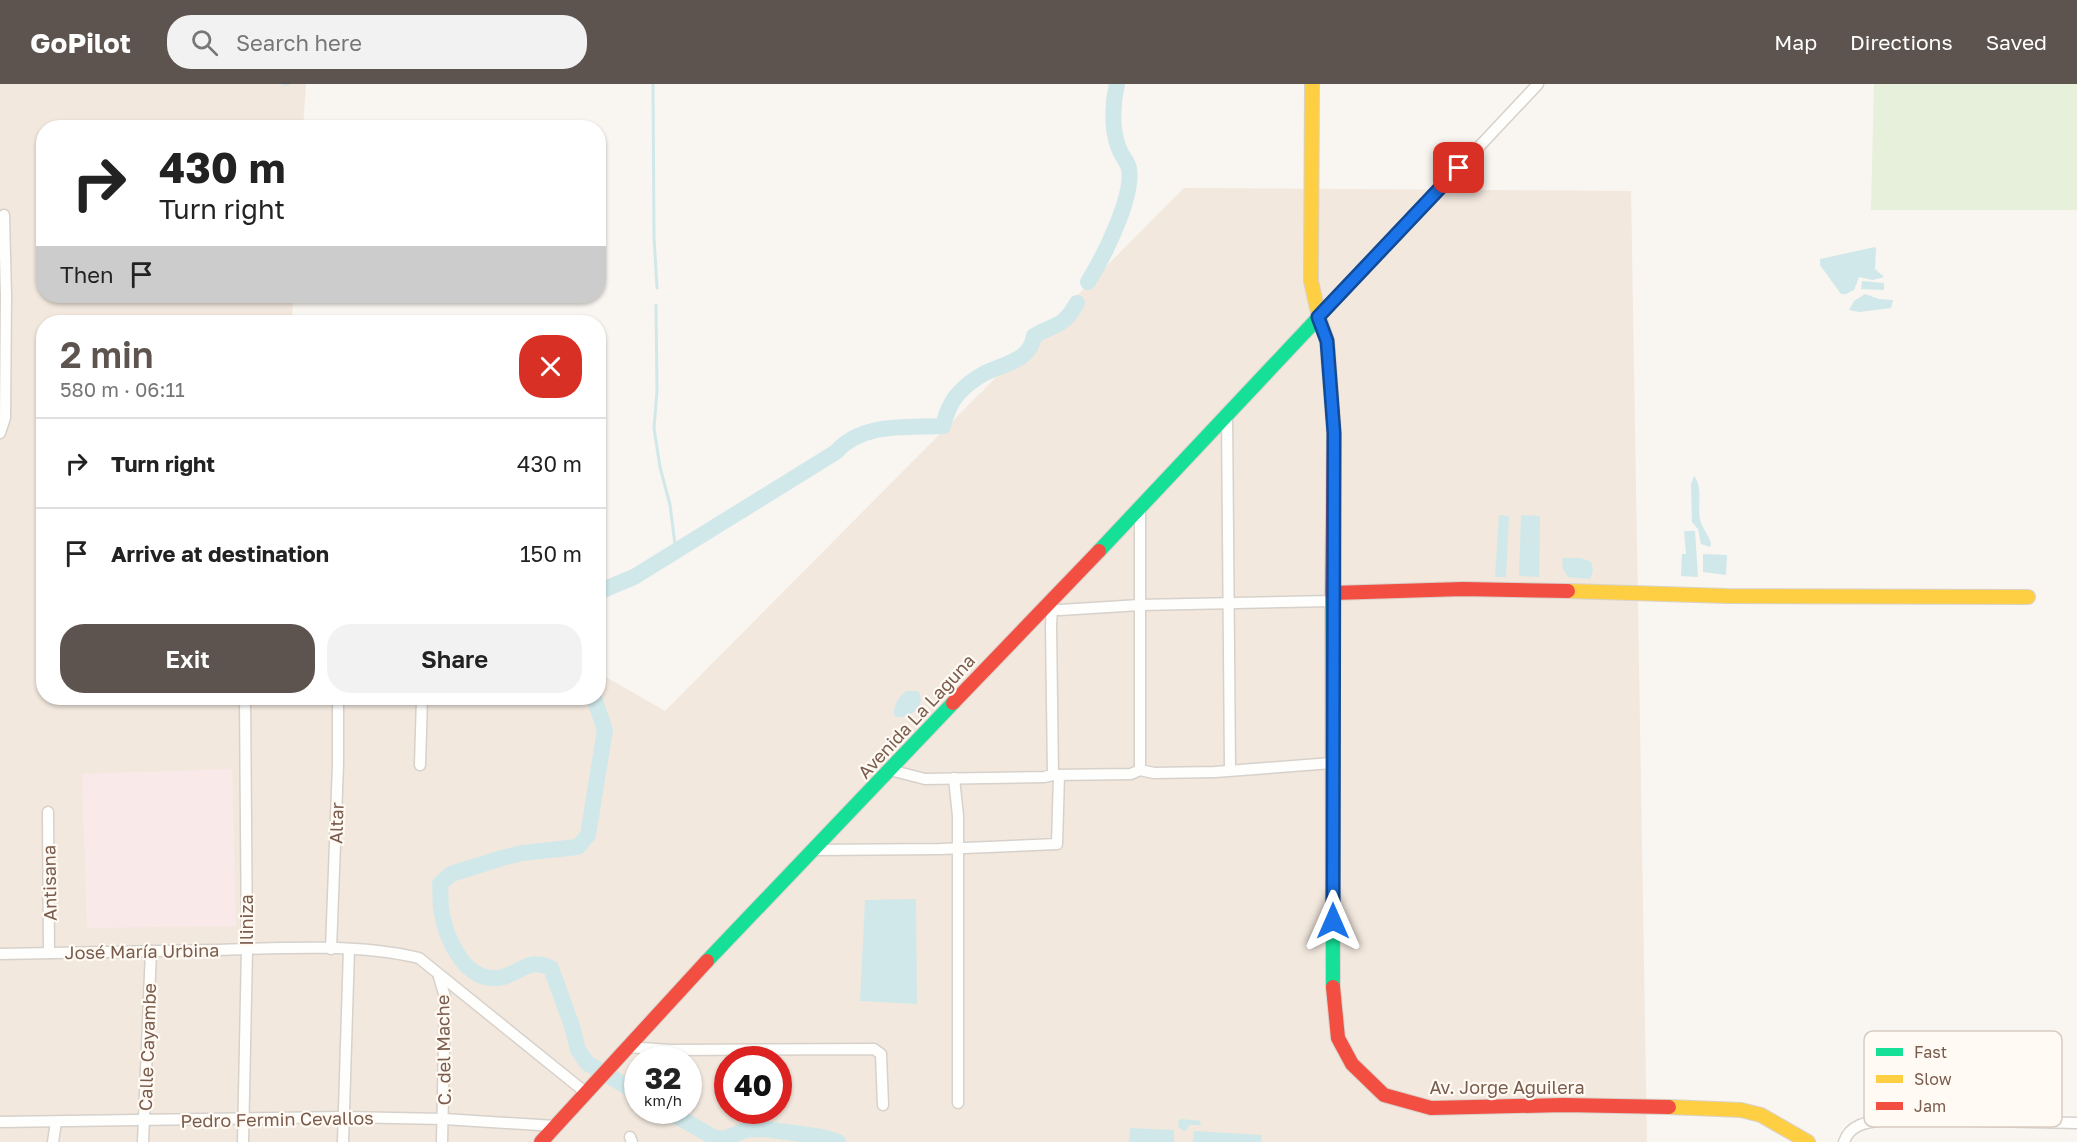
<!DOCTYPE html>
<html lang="en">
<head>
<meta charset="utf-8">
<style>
  body { margin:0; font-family:"Golos Text",sans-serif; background:#f2f2f2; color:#222; height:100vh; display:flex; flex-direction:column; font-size:22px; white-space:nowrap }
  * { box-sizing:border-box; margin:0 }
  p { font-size:20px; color:#767676 }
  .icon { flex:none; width:33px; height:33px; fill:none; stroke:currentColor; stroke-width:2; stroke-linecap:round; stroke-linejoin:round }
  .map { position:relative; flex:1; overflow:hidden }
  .panel { position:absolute; left:36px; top:231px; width:570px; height:390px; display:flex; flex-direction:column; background:#fff; border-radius:24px; box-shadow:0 2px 4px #0004 }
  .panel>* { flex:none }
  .banner { position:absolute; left:36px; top:36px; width:570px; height:183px; border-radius:24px; box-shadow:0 2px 4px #0004; background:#fff; color:#222; overflow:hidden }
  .speed { position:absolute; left:624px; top:962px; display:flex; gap:12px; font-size:30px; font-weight:700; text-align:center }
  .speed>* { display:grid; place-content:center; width:78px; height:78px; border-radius:50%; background:#fff; box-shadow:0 2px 4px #0004; line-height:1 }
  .speed small { font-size:15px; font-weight:400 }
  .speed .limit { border:9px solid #d22; background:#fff; color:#111 }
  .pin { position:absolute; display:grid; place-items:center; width:51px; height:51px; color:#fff; margin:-26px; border-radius:12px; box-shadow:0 3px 9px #0006 }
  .me { position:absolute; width:66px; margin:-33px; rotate:0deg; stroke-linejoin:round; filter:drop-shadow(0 0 4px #0008) }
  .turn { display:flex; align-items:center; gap:21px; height:126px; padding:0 24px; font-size:27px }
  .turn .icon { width:78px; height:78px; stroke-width:2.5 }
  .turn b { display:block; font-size:42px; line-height:51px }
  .then { display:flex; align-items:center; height:57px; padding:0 24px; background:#0003; gap:12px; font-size:22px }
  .round { display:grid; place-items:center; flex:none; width:63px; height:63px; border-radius:24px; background:#f2f2f2 }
  .head { display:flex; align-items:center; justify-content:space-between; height:102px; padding:0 24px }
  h1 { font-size:36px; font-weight:600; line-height:45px; color:#5d544f }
  .action { display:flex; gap:12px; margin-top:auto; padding:12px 24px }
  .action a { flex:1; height:69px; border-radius:24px; background:#5d544f; color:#fff; font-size:24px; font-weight:600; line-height:69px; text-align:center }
  .action a+a { background:#f2f2f2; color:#222 }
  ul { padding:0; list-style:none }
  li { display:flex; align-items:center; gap:18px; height:90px; padding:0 24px; border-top:2px solid #e0e0e0 }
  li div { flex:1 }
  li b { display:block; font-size:22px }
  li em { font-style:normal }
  header { display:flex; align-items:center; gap:36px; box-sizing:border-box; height:84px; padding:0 30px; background:#5d544f; color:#fff }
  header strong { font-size:28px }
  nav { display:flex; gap:33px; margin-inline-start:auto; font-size:21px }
  .search { width:420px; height:54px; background:#f2f2f2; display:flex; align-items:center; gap:15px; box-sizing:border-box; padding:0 21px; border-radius:24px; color:#767676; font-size:22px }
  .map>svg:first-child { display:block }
  .residential { fill:#f2e8de; fill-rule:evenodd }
  .medical { fill:#fae9e9 }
  .green { fill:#e7f0db }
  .water { fill:#d0e8ea }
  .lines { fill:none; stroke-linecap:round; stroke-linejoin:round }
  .stream { stroke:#d0e8ea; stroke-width:3 }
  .river { stroke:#d0e8ea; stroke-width:16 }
  .street-casing { stroke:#d7d1cb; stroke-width:13 }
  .fast-casing { stroke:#d9d2cb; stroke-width:16 }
  .slow-casing { stroke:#d9d2cb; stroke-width:16 }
  .jam-casing { stroke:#d9d2cb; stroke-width:16 }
  .street { stroke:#fefefd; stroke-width:10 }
  .fast { stroke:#16e098; stroke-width:14 }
  .slow { stroke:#ffcf43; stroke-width:14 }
  .jam { stroke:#f24e42; stroke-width:14 }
  .route-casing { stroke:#114b97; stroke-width:15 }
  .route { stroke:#1a73e8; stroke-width:10 }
  .labels { text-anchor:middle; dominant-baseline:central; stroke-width:4.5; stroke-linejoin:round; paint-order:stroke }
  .street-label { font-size:18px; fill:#7a5c4d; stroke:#fffaf3 }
  .key { fill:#fffaf3; stroke:#d7cbc1; stroke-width:1.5 }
  .key-label { font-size:16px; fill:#7a5c4d }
</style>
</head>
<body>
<header>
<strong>GoPilot</strong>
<div class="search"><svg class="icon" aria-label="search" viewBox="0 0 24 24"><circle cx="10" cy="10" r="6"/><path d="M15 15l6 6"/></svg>Search here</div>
<nav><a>Map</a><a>Directions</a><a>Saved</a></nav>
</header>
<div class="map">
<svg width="2077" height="1058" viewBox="0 0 2077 1058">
  <rect width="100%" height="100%" fill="#f9f5f0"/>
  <path class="residential" d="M0 0H306L303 43 44 44V212H293L292 238H44V614H598L599 589 665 627 1184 104 1631 107 1647 1058H0ZM638 975H688V1026H638ZM728 975H778V1026H728Z"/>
  <path class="medical" d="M232 685 236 842 87 844 82 690Z"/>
  <path class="green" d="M1874 0H2077V126H1871Z"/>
  <g class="water">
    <path d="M1875 163 1876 164 1875 185 1884 193 1873 196 1859 193 1854 206 1846 210H1841L1820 181V175Z"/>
    <path d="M1862 197 1884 199V206L1861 205Z"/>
    <path d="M1865 210 1879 215 1893 216 1891 224 1859 228 1849 226 1854 217Z"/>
    <path d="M1694 392C1704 404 1696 424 1701 439 1704 446 1709 452 1711 460L1710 463 1701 460 1698 445 1692 438 1691 400Z"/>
    <path d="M1499 431 1509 432 1506 493H1495Z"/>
    <path d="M1521 431 1540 432 1539 493 1519 492Z"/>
    <path d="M1684 447H1695L1698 493 1681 492 1682 470H1686Z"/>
    <path d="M1703 470 1727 471 1726 491 1703 488Z"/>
    <path d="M1562 474H1581L1591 478 1593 487 1590 495 1568 493 1563 485Z"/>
    <path d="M906 607H918C928 621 910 635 896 633L894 631C893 621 899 613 906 607Z"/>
    <path d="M916 815 917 920 860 917 865 816Z"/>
    <path d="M1182 1035 1200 1037 1201 1041H1189L1187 1046 1184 1047 1178 1043 1179 1036Z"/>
    <path d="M1130 1044 1174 1046V1058H1129Z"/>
    <path d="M1194 1047 1262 1051 1261 1058H1193Z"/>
  </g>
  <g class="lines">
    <g class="stream">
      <path d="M283 0H288"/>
      <path d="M653 0 654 153 657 204"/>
      <path d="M656 221 657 307 654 344 660 383 670 421 676 468"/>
    </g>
    <g class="river">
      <path d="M1088 198C1103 174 1134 113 1129 85 1128 78 1124 75 1121 69 1111 50 1112 21 1117 0"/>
      <path d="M598 508 634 493 836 368C862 338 907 344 943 342 946 330 950 318 959 309 966 301 976 294 985 289 1004 280 1030 277 1034 252 1057 238 1062 245 1077 219"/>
      <path d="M594 614 605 646 588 751 578 763 522 769 502 774 451 790 440 800C441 808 440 816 441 824 445 853 465 902 503 893 523 887 528 874 551 884L572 942 578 966 587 979 638 1009"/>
      <path d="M666 1026 713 1053 724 1055 745 1046 765 1045 822 1053 838 1058"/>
    </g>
    <g class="street-casing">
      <g id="street">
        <path d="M1319 233 1538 0"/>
        <path d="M1227 330 1230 686"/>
        <path d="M0 349 5 334 6 212 4 131"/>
        <path d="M1047 520 1052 525 1060 526 1140 521 1332 517"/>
        <path d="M1052 525 1051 541 1053 691"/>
        <path d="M420 681 422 614"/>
        <path d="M890 686 925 695 1044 693 1053 691 1131 690 1140 686 1154 689 1215 688 1332 679"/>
        <path d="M1140 686V425"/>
        <path d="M954 694 958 732V1019"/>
        <path d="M48 728 49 869"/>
        <path d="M813 766 941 765 1057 760 1059 691"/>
        <path d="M331 865 338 680V614"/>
        <path d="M0 870C71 869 143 867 214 866 281 864 354 859 419 874L585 1008"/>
        <path d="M439 893 445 913 442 1058"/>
        <path d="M627 963 670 966 874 965 881 970 883 1021"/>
        <path d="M0 1038 344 1033 444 1035 555 1042"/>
        <path d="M630 1053 632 1058"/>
        <path d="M53 1058 56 1038"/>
        <path d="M143 1058 151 867"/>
        <path d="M243 1058 247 865 245 614"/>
        <path d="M343 1058 349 865"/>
        <path d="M1844 1058C1851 1037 1873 1038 1891 1035L2077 1039"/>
      </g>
    </g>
    <g class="fast-casing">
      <g id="fast">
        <path d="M1099 467 1319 233"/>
        <path d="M1332 510 1333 903"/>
        <path d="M707 877 953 619"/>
      </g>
    </g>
    <g class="slow-casing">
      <g id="slow">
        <path d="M1312 0 1311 197 1319 233 1327 257 1331 308"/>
        <path d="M1568 507 1727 512 2028 513"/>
        <path d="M1669 1023 1741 1026 1761 1031 1808 1058"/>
      </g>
    </g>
    <g class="jam-casing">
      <g id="jam">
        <path d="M1331 308 1334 349 1332 510"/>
        <path d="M1333 509 1463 505 1568 507"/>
        <path d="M953 619 1099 467"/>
        <path d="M1333 903 1338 954 1352 980 1384 1011 1431 1024 1564 1021 1669 1023"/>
        <path d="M541 1058 707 877"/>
      </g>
    </g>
    <use href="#street" class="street"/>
    <use href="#fast" class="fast"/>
    <use href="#slow" class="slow"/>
    <use href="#jam" class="jam"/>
  </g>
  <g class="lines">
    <g class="route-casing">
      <path id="route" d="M1333 837 1334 349 1327 257 1318 233 1459 84"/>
    </g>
    <use href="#route" class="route"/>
  </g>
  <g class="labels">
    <g class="street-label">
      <text transform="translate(916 632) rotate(-47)">Avenida La Laguna</text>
      <text transform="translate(336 739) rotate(-88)">Altar</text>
      <text transform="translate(49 799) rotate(-91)">Antisana</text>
      <text transform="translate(246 836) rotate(-90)">Iliniza</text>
      <text transform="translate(142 867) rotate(-1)">José María Urbina</text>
      <text transform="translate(147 963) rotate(-88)">Calle Cayambe</text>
      <text transform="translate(443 966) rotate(-91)">C. del Mache</text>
      <text x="1507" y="1003">Av. Jorge Aguilera</text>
      <text transform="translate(277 1035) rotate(-1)">Pedro Fermin Cevallos</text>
    </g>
  </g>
  <rect x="1864" y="947" width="198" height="96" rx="9" class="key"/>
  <rect x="1876" y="964" width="27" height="8" fill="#16e098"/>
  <rect x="1876" y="991" width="27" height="8" fill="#ffcf43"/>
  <rect x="1876" y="1018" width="27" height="8" fill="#f24e42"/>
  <g class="key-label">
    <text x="1914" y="974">Fast</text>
    <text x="1914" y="1001">Slow</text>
    <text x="1914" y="1028">Jam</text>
  </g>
</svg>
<div class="speed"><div>32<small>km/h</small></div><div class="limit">40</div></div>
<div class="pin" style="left:1459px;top:84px;background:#d93025"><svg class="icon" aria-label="arrive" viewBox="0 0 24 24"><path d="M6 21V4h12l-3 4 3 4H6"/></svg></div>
<svg class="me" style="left:1333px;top:837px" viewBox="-20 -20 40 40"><path d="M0-17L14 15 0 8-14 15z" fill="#1a73e8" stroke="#fff" stroke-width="4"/></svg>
<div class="banner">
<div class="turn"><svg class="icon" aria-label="right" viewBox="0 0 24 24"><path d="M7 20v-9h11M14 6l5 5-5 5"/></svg><div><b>430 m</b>Turn right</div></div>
<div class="then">Then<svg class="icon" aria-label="arrive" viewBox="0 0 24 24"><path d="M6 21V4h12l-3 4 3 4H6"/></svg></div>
</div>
<section class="panel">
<div class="head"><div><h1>2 min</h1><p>580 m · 06:11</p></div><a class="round" style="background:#d93025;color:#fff"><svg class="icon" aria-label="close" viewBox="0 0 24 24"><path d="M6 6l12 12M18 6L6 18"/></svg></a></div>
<ul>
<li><svg class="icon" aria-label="right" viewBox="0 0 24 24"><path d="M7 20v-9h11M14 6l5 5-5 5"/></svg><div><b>Turn right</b></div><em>430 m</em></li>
<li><svg class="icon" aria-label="arrive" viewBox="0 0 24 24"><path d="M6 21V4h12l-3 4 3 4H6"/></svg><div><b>Arrive at destination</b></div><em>150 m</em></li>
</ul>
<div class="action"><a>Exit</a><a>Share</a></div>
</section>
</div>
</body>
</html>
